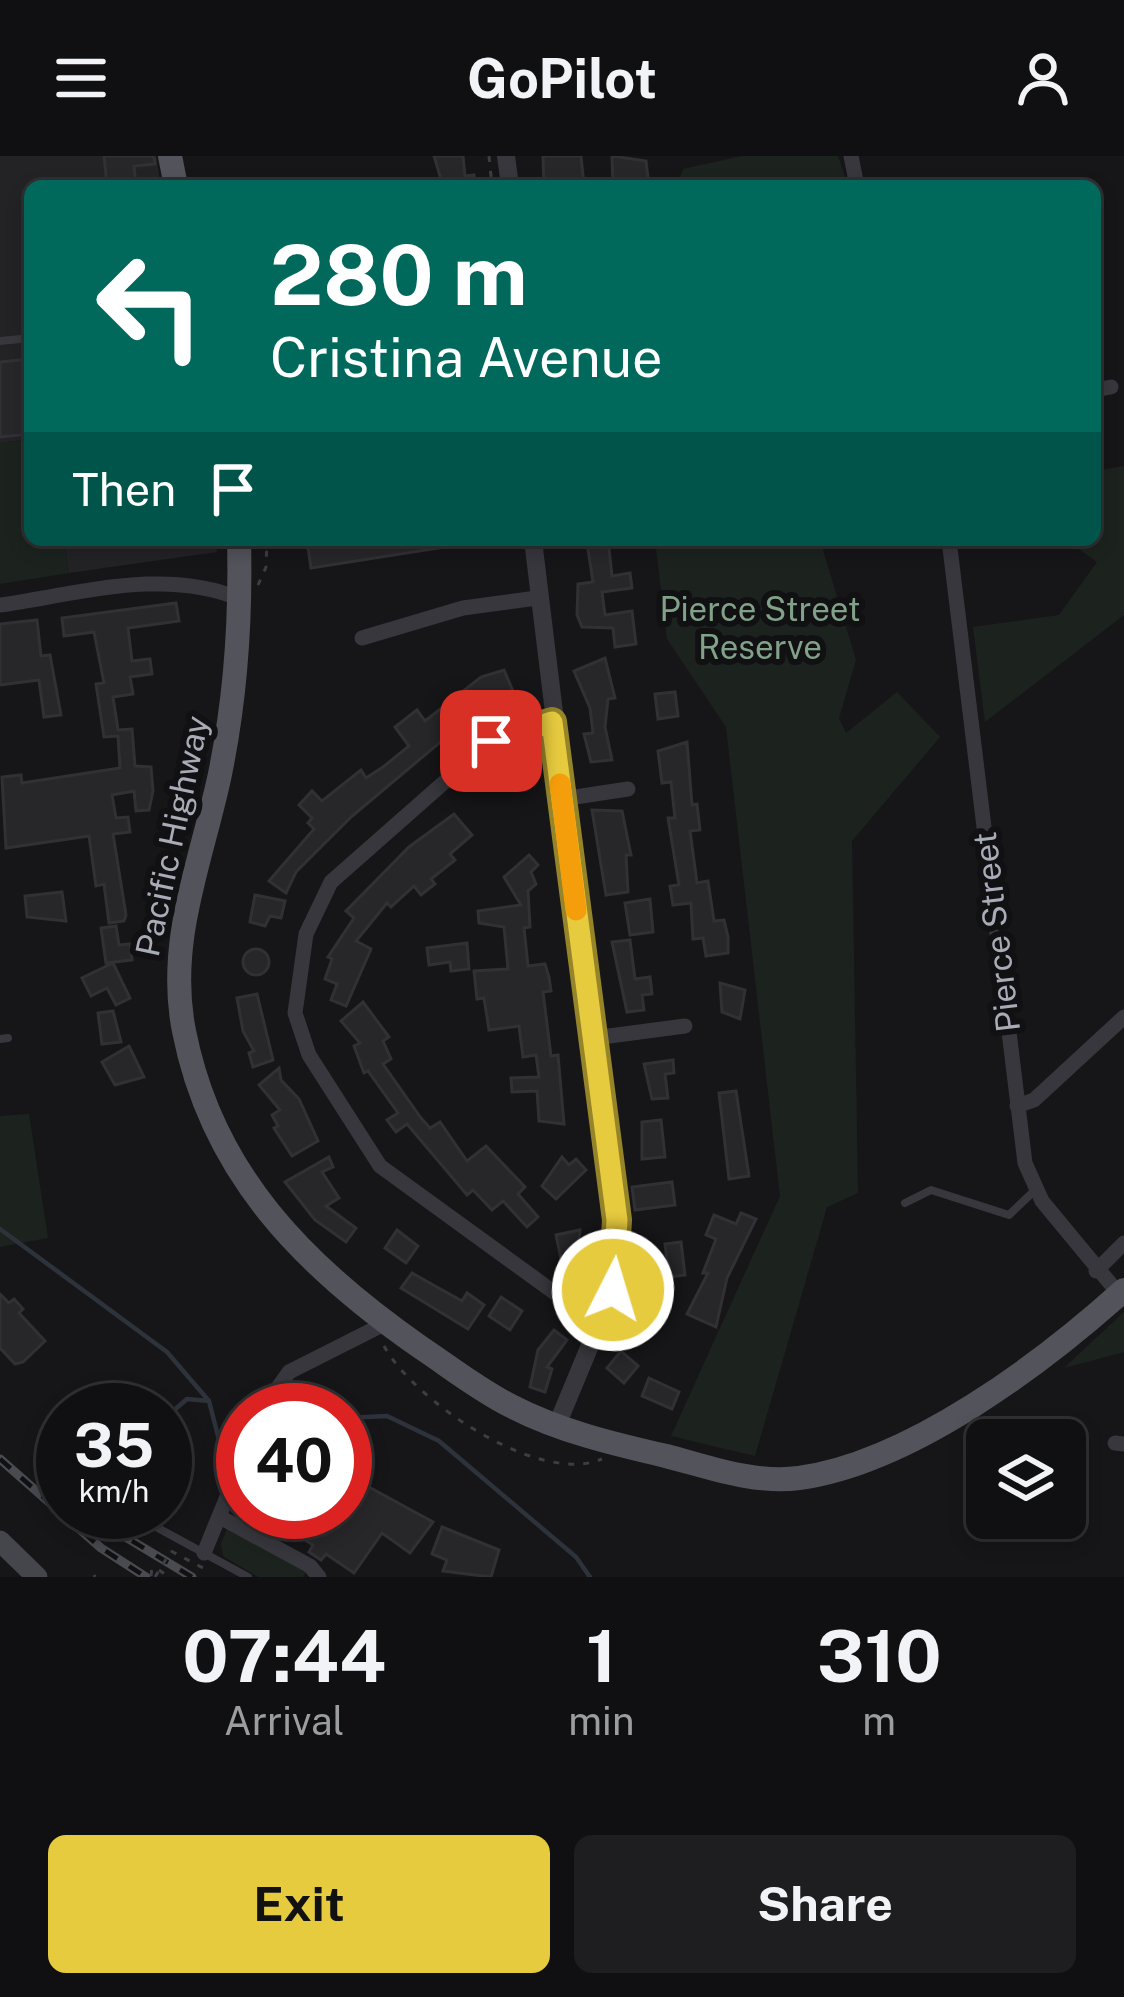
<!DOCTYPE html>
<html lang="en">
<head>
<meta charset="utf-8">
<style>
  body { margin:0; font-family:"Public Sans",sans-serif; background:#1e1e20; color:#f1f3f6; height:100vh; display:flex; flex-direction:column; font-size:45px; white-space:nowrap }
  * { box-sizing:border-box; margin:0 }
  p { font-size:39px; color:#9c9d9f }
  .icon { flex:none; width:66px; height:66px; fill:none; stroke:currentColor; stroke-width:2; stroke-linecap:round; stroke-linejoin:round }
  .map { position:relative; height:1421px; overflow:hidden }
  .details { display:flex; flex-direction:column; background:#101012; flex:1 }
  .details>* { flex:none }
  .banner { position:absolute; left:24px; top:24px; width:1077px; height:366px; border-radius:18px; box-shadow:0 6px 18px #0003,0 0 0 3px #303032; background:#00695c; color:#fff; overflow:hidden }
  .buttons { position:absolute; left:966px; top:1263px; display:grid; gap:24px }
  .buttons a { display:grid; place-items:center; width:120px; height:120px; border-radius:18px; background:#101012; box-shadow:0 6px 18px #0003,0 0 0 3px #303032; font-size:60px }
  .speed { position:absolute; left:36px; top:1227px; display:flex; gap:24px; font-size:60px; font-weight:700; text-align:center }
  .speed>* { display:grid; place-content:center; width:156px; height:156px; border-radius:50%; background:#101012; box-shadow:0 6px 18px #0003,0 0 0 3px #303032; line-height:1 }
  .speed small { font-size:30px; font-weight:400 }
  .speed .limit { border:18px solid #d22; background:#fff; color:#111 }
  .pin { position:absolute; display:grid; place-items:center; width:102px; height:102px; color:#fff; margin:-51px; border-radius:24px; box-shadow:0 6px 18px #0006 }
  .me { position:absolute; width:132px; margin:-66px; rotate:5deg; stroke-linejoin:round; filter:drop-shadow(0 0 9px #0008) }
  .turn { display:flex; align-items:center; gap:42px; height:252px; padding:0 48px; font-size:54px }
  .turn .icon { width:156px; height:156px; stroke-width:2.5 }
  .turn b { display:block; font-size:84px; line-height:102px }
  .then { display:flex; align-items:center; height:114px; padding:0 48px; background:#0003; gap:24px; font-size:45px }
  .eta { display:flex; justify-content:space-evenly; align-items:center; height:204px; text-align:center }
  .eta b { font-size:72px; font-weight:700; line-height:84px }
  .cta { display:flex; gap:24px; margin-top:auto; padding:24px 48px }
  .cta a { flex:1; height:138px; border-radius:18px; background:#e7cb3f; color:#111; font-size:48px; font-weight:700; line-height:138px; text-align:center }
  .cta a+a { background:#1e1e20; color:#f1f3f6 }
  header { display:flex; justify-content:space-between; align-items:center; height:156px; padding:0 48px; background:#101012; font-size:54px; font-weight:700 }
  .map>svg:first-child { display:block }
  .built { fill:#232225 }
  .green { fill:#1c231e }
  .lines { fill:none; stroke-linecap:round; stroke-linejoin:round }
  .stream { stroke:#2d323b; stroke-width:4.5 }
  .building { fill:#272629; stroke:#313034; stroke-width:3 }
  .path { stroke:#3d3e44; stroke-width:3; stroke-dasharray:6 9; stroke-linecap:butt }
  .service { stroke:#37373d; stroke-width:8 }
  .minor { stroke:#37373d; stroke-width:15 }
  .tertiary { stroke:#37373d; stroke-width:18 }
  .secondary { stroke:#45464c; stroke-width:21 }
  .primary { stroke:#53545b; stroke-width:24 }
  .rail-casing { stroke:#4a4b51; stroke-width:9 }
  .rail { stroke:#111113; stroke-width:4.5; stroke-dasharray:14; stroke-linecap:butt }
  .path-bridge { stroke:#3d3e44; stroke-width:3; stroke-dasharray:6 9; stroke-linecap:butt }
  .route-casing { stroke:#968429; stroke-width:30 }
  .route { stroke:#e7cb3f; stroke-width:21 }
  .slow { stroke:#f59e0b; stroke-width:21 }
  .labels { text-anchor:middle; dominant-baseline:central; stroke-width:12; stroke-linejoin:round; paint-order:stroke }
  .park-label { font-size:33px; fill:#81a188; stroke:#111113 }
  .street-label { font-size:33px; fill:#a9abb7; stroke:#111113 }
</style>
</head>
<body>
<header><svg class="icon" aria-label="menu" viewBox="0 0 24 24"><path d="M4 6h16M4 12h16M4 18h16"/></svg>GoPilot<svg class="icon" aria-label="person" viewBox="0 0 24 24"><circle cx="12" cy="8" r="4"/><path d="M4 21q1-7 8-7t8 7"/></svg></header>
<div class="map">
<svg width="1124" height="1421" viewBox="0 0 1124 1421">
  <rect width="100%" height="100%" fill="#161618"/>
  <g class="built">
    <path d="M0 0H156L161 30H30V283L0 287Z"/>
    <path d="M64 384H215L217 396 69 417Z"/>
  </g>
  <g class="green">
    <path d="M742 0H838L847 27 677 30 683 13Z"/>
    <path d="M30 283V384H64L69 417 0 428V287Z"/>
    <path d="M1124 310V459L985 566 973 471 1059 459 1097 406 1066 384H1095V315Z"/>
    <path d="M655 384H820L856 504 839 562 846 577 897 536 940 581 852 685 858 1037 827 1051 755 1300 671 1280 780 1040 726 571 667 483Z"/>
    <path d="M29 958 48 1082 0 1091V960Z"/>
    <path d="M1124 1156V1196L1064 1212Z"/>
    <path d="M227 1373 307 1415 303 1421H258L223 1400 221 1388Z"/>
  </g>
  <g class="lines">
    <g class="stream">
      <path d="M0 1073 167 1196 209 1245 229 1323"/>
      <path d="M165 1262 187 1243 209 1245"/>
      <path d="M345 1262 387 1260 439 1285 576 1401 590 1421"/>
    </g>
  </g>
  <g class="building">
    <path d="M104 0H154L155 8 134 10 136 30H107Z"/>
    <path d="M434 0H463L465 20 474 19 475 30H443Z"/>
    <path d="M543 0H581L584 30H544Z"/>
    <path d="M612 0 646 5 648 22 632 24 640 30H613Z"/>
    <path d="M30 203V278L0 281V206Z"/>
    <path d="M307 384H445V391L311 412Z"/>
    <path d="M608 384 612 420 630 417 632 432 602 436 605 459 632 455 636 488 615 491 613 472 582 471 577 459 578 428 593 426 587 387Z"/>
    <path d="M176 447 179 465 128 472 132 505 150 503 152 518 130 521 133 538 113 541 118 574 132 573 135 610 151 611 153 635 149 654 136 655 134 635 112 639 116 662 128 661 130 676 113 678 126 759 124 765 109 767 104 728 96 730 89 680 6 692 2 621 21 619 22 627 120 612 118 580 104 581 96 528 104 527 94 476 64 480 62 462Z"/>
    <path d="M37 464 41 500 50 499 61 559 44 561 39 524 0 529V468Z"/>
    <path d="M605 502 615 542 608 543 605 571 612 604 591 606 584 578 593 577 590 552 574 515Z"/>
    <path d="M504 514 513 535 505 541 496 546 494 541 351 661 296 716 286 737 269 725 314 673 308 667 312 662 299 649 312 635 322 645 361 614 366 622 383 611 409 590 395 571 417 554 425 565 481 521Z"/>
    <path d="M675 536 678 560 658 563 655 538Z"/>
    <path d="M687 586 692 649 697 648 700 674 690 675 697 727 708 725 714 765 724 764 728 781V797L706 800 703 782 693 783 691 747 673 749 670 730 679 729 668 662H675L671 626 662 627 658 595Z"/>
    <path d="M592 654 622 655 631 699H626L628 736 606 739Z"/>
    <path d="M454 658 472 679 450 698 455 704 431 723 435 728 421 739 414 730 391 751 387 747 356 785 371 793 346 850 331 844 337 828 325 823 332 803 328 801 354 762 346 755 409 691Z"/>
    <path d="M529 699 538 709 531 716 536 728 528 735 530 771 524 772 528 810 545 808 549 821 551 835 543 836 551 900 558 899 564 968 539 965 537 935 512 936 511 922 539 921 536 899 523 901 519 870 489 874 484 842 477 843 474 815 508 813 504 771 479 767 478 755 521 749 504 721Z"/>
    <path d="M62 736 66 765 27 761 25 740Z"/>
    <path d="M255 739 285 745 281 762 270 760 265 770 250 766Z"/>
    <path d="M650 743 653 776 630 779 625 747Z"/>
    <path d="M116 770 119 789 130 788 132 804 106 807 101 772Z"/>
    <path d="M630 784 635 823 650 821 652 838 642 839 644 854 627 856 612 786Z"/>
    <path d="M467 787 469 813 451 815 450 806 429 809 427 792Z"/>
    <circle cx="256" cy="806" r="13"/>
    <path d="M113 807 130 842 116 849 107 832 91 840 82 822Z"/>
    <path d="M720 827 745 834 740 863 722 856Z"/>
    <path d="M257 838 273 904 253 911 249 897 254 895 243 875 237 842Z"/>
    <path d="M363 846 389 881 383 885 391 903 383 908 421 962 430 972 440 966 467 1005 486 990 525 1031 518 1038 538 1061 527 1071 503 1045 492 1054 473 1034 467 1039 407 968 396 976 387 964 398 957 368 915 364 917 354 890 360 887 341 865Z"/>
    <path d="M113 855 121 886 102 888 98 857Z"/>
    <path d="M129 890 144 921 115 929 102 906Z"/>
    <path d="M673 904 674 917 665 918 668 942 652 943 644 908Z"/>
    <path d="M279 912 281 924 299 943 318 985 292 1000 274 972 278 970 272 959 280 954 259 929Z"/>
    <path d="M736 935 749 1020 729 1023 719 937Z"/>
    <path d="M661 964 665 1001 642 1003V966Z"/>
    <path d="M329 1001 333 1011 322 1016 339 1042 326 1050 356 1072 346 1086 315 1064 285 1026Z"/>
    <path d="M562 1001 569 1009 576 1003 586 1014 556 1043 542 1030Z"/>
    <path d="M672 1026 675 1049 635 1054 632 1031Z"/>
    <path d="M741 1057 756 1063 727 1122 716 1171 687 1158 708 1117H703L716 1083 706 1079 714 1059 736 1068Z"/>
    <path d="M397 1074 418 1090 406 1107 385 1092Z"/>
    <path d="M580 1074 577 1100 561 1103 556 1079Z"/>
    <path d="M681 1086 685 1119 669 1121 665 1088Z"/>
    <path d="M412 1117 462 1145 467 1137 484 1149 468 1173 401 1132Z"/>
    <path d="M0 1138 9 1147 14 1143 23 1153 19 1157 45 1185 23 1206 15 1208 0 1192Z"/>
    <path d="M501 1141 522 1155 510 1174 489 1160Z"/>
    <path d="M554 1174 567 1184 547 1211 552 1213 545 1236 530 1231 538 1194Z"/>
    <path d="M621 1195 638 1210 624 1227 607 1212Z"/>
    <path d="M649 1222 679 1236 672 1253 642 1240Z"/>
    <path d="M345 1318 433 1366 410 1397 382 1377 354 1417 326 1398 321 1404 309 1396 313 1389 305 1384 315 1372 325 1379 345 1356Z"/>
    <path d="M442 1371 499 1394 491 1421 443 1415 447 1404 432 1398Z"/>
  </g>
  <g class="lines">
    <g class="path">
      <path d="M489 0 492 30"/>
      <path d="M258 429 266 411 267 384"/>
      <path d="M384 1190C414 1245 539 1330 602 1303"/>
      <path d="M171 1395 205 1413"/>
      <path d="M159 1414 169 1421"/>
      <path d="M94 1419 95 1421"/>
      <path d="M151 1420 152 1411"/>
    </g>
    <g class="service">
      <path d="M0 185 30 182"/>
      <path d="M0 883 8 882"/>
      <path d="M905 1047 931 1034 1009 1059 1034 1035"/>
      <path d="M145 1365 248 1421"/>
    </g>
    <g class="minor">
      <path d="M851 0 857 30"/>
      <path d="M1095 234 1111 231"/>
      <path d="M949 384 1025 1007 1042 1045 1119 1138"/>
      <path d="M0 449C78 438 166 411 240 443"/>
      <path d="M362 482 463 452 537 442"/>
      <path d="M552 566 491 585 331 726 306 778 295 857 309 899 380 1010 599 1169"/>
      <path d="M562 643 628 633"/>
      <path d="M594 882 685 870"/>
      <path d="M1017 950 1034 944 1124 861"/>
      <path d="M1096 1115 1124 1087"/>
      <path d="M262 1254 289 1216 386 1167"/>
      <path d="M1115 1287 1124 1288"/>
      <path d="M220 1361 310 1410 319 1421"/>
      <path d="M204 1397 243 1302"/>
    </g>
    <g class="tertiary">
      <path d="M506 0 510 30"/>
      <path d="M533 384 618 1082 613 1134 557 1269"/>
    </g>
    <path class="secondary" d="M0 1385 37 1421"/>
    <g class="primary">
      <path d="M170 0 176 30"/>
      <path d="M239 384C241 463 236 540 220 618 202 704 166 785 184 875 212 1018 304 1110 420 1191 450 1211 479 1234 511 1250 559 1275 614 1288 666 1300 709 1311 754 1328 799 1322 910 1307 1043 1207 1124 1134"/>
    </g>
    <g class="rail-casing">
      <g id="rail">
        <path d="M0 1303 101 1392 146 1421"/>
        <path d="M84 1356 192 1421"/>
      </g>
    </g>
    <use href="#rail" class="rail"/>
    <path class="path-bridge" d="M155 1421 171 1395"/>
  </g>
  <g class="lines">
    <g class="route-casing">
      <path id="route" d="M491 585 552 566 617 1064 613 1134"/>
    </g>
    <use href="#route" class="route"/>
    <path class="slow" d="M560 628 576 754"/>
  </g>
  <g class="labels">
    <g class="park-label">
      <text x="760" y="453">Pierce Street<tspan x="760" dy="38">Reserve</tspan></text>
    </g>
    <g class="street-label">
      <text transform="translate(172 680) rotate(-78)">Pacific Highway</text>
      <text transform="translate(996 776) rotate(-97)">Pierce Street</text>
    </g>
  </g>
</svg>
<div class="buttons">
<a><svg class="icon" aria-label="layers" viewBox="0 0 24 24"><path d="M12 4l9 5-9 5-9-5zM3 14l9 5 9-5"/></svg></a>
</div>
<div class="speed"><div>35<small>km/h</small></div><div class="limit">40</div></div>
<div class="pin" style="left:491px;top:585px;background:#d93025"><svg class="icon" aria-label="arrive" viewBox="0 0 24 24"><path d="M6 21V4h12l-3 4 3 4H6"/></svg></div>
<svg class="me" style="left:613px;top:1134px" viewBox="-20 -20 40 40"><circle r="17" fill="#e7cb3f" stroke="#fff" stroke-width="3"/><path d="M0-11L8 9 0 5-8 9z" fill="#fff"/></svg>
<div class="banner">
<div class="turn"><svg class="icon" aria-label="left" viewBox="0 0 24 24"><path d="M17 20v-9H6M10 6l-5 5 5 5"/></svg><div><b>280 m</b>Cristina Avenue</div></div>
<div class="then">Then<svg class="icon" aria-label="arrive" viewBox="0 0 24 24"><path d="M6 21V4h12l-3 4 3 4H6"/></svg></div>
</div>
</div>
<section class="details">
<div class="eta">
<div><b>07:44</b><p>Arrival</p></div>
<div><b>1</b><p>min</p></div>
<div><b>310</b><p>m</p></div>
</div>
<div class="cta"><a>Exit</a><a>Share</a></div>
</section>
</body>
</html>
